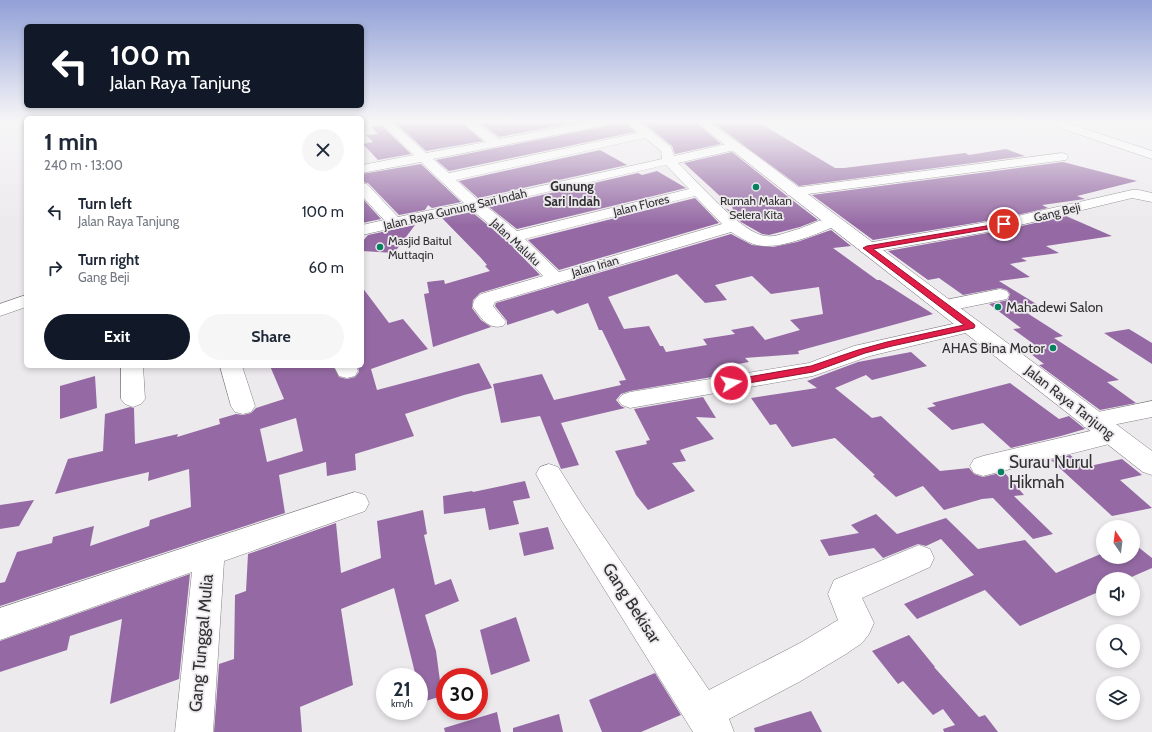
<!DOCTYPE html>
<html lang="en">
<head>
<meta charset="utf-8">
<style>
  body { margin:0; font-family:Cabin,sans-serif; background:#f6f6f7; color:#1f2937; height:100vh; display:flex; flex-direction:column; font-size:15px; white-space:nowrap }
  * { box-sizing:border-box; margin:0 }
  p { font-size:13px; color:#747a83 }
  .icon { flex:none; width:22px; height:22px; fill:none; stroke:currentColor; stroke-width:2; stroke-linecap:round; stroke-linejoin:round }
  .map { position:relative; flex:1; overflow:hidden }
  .side { position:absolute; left:24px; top:116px; width:340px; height:252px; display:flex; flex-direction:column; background:#fff; border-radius:6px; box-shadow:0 2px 6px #0003 }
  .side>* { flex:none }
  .top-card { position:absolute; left:24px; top:24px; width:340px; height:84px; border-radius:6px; box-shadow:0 2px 6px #0003; background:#111827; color:#fff; overflow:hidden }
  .needle { width:26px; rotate:346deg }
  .tools { position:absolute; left:1096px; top:520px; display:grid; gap:8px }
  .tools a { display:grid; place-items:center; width:44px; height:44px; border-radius:50%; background:#fff; box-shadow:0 2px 6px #0003; font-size:20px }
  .speed { position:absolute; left:376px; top:668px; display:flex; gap:8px; font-size:20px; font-weight:700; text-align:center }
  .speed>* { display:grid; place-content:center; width:52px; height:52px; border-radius:50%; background:#fff; box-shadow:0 2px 6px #0003; line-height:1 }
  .speed small { font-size:10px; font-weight:400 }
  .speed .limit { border:6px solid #d22; background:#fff; color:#111 }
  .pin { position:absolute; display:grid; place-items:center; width:34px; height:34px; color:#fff; margin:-17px; border:2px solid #fff; border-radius:50%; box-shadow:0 1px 4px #0007 }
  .me { position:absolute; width:44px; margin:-22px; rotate:81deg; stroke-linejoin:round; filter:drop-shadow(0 0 3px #0008) }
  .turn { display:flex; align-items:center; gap:14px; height:84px; padding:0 20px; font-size:18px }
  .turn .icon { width:52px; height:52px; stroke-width:2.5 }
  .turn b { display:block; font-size:28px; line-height:34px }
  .round { display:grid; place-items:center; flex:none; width:42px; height:42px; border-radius:21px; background:#f6f6f7 }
  .head { display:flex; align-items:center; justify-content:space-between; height:68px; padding:0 20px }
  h1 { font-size:24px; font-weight:800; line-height:30px }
  .cta { display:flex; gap:8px; margin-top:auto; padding:8px 20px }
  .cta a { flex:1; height:46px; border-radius:24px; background:#111827; color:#fff; font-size:16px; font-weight:800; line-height:46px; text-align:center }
  .cta a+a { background:#f6f6f7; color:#1f2937 }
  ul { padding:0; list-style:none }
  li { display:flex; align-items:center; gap:12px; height:56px; padding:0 20px }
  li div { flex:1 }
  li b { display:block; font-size:15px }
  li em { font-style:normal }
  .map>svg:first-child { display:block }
  .building { fill:#956aa4; fill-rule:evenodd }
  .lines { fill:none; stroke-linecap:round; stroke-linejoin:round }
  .minor-casing { stroke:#838084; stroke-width:1 }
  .major-casing { stroke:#838084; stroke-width:1 }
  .minor { fill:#fff; fill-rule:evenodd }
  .major { fill:#fff; fill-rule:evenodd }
  .route { fill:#e11d48; stroke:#92132f }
  .poi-dot { fill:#068160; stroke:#edeaee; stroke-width:1.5 }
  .labels { text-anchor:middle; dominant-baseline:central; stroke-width:3.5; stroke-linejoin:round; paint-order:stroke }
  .far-poi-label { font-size:12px; fill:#323032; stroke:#edeaee }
  .far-street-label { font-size:12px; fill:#323032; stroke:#edeaee }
  .far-neighbourhood-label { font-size:13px; font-weight:bold; fill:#323032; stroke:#edeaee }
  .poi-label { font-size:14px; fill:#323032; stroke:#edeaee; text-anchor:start }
  .street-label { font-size:14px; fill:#323032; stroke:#edeaee }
  .near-poi-label { font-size:17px; fill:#323032; stroke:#edeaee; text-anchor:start }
  .near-street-label { font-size:17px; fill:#323032; stroke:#edeaee }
</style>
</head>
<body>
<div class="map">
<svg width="1152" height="732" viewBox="0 0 1152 732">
  <rect width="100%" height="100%" fill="#edeaee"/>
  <g class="building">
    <path d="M400 122H461L483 141 426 151 395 123Z"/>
    <path d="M478 122H579L499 137Z"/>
    <path d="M613 122H626L635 132 449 171 436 160 607 126Z"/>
    <path d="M642 122H695L721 144 675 154 672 146Z"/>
    <path d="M712 122H758L835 168H844L965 153 969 155 1006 149 1025 156 799 186Z"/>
    <path d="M382 125 384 128 411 154 378 160 363 144 373 142 366 135 378 134 371 127Z"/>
    <path d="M600 150 627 165 478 198 459 181Z"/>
    <path d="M732 152 787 196 818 220 800 227 769 235 762 234 741 222 725 208 731 211 733 208 684 163Z"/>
    <path d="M1063 162 1137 181 1077 196 1085 199 1042 205 1048 208 1004 218 873 240 812 195Z"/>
    <path d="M421 164 461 202 432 208 428 205 425 210 399 215 368 183 362 182V174Z"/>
    <path d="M657 171 686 188 517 229 489 207 638 173 642 175Z"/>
    <path d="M362 198 381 219 362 223Z"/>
    <path d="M695 198 719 223 559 270 528 240Z"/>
    <path d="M472 212 507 241 540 275 480 293 473 300 472 308 481 320 491 327 433 347 424 294 429 293 427 282 444 280 445 284 490 271 485 266 487 265 481 258 442 218Z"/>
    <path d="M1066 216 1112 236 1046 246 1059 253 1021 258 1027 261 1010 264 1030 277 999 281 1043 308 1024 311 1063 336 1054 338 1119 380 1107 382 1136 403 1100 410 1039 365 1044 364 1022 347 1035 345 1013 329 1021 328 989 304 1008 300 1010 294 1007 290 1000 288 963 295 939 278 928 280 888 251 1004 230Z"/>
    <path d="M415 225 394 253 362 251V242L368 235Z"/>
    <path d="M831 230 851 246 833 248 877 280H880L933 314 798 351 799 354 745 358 749 362 717 368 724 375 630 391 621 394 616 400 621 406 625 408 561 423 579 465 561 469 540 416 501 423 493 384 542 374 554 400 621 385 619 381 626 380 602 330H599L588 303 557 314 553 310 507 325V321L495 306 496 303 731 234 752 245 773 247 797 242ZM677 274 705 303 727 300 715 285 752 276 771 294 819 287 823 314 790 320 800 330 765 340 753 326 731 330 735 334 703 339 707 345 666 352 663 346H660L649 326 624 329 608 297Z"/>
    <path d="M362 287 389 323 403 319 428 349 371 369 377 390 479 363 492 388 464 395 405 414 414 436 355 454 356 470 327 476 326 462 279 475 285 513 0 606V583L5 582 17 552 52 543 53 537 94 526 90 546 149 526 150 520 191 507 189 469 148 481 149 472 55 494 68 459 103 451 105 414 130 407 134 408 135 444 178 434 177 437 220 424 219 419 236 414 243 415 251 413 256 408 284 399 270 366H333L339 377 347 379 355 377 359 372 358 366H362ZM296 418 303 451 267 462 260 429Z"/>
    <path d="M1129 329 1152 343V364L1104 333Z"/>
    <path d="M911 352 927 366 872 380 866 375 835 388 872 418 881 416 940 471 969 468 974 474 983 477 1004 472 1024 495 1014 496 1053 534 1033 539 993 498 982 499 944 510 923 486 896 497 873 476 875 475 835 438 792 447 776 424 770 425 751 398 817 388 807 381 858 362Z"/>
    <path d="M95 376 97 408 60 419V386Z"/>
    <path d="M1010 383 1059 419 1069 416 1085 429 1061 436 1011 448 983 423 952 430 927 408 936 406 932 403Z"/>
    <path d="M703 397 716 418 696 417 714 439 680 450 686 461 672 463 695 491 648 510 636 495 615 451 647 444 646 441 650 440 634 409Z"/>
    <path d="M1070 455 1085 467 1122 459 1142 475 1120 480 1152 508 1112 516 1051 460Z"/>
    <path d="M525 481 530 498 513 501 519 524 489 530 485 508 444 514 443 496 472 491 473 492Z"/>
    <path d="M34 500 19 526 0 529V505Z"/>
    <path d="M423 510 427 534 424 535 435 585 451 579 459 601 425 615 436 651 442 696 419 703V677H416L394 588 341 609 353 685 300 707 302 732H214L219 664 234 659 235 595 246 591 248 554 336 523 341 573 381 558 377 521Z"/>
    <path d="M876 514 897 534 946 518 978 549 1025 540 1056 573 1103 553V557H1133V543L1152 558V568L1127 579H1103V590L1020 626 985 590 917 619 904 604 974 575 941 539 926 546 918 544 883 558 874 548 829 556 820 540 859 533 851 525Z"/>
    <path d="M548 527 554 549 524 556 519 533Z"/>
    <path d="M190 574 179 679 110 704 122 619 70 636 67 650 0 672V641Z"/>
    <path d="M516 617 530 661 491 675 480 630Z"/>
    <path d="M909 635 935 667H934L979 717 985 715 998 732H944L943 729 955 725 943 709 933 715 903 681 898 684 872 651Z"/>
    <path d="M655 673 681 715 641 732H602L589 700Z"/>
    <path d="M811 711 822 732H755L754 728Z"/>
    <path d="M497 712 501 732H445L444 728Z"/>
    <path d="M559 714 563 732H513V728Z"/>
  </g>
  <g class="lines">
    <g class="minor-casing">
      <g id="minor">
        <path d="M462 122H475L499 139 588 122H612L607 125 433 159 449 173 638 133 627 122H639L671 147 674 156 735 142 739 143 741 146 739 149 678 163C698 182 736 227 761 235 772 239 784 233 795 230 808 227 825 215 838 219L841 222 838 225C816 234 777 252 753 244 746 241 738 236 731 232L495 302 493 306 506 322 503 326C488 330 481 318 473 307 473 300 476 298 481 294L543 276 508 240 472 210 362 235V225L384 220 362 196V183L367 184 398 217 464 203 421 162 362 173V165L414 155 385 127 383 125 385 123H393L426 153 486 142ZM645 138 661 151 662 159 478 200 456 180ZM666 165 689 189 517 231 486 206ZM695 196 722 224 559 272 525 239Z"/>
        <path d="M1047 122H1064L1152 151V159L1048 124Z"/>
        <path d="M1062 153 1066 154 1068 157 1066 160 793 196 788 195 786 192 788 189 793 188Z"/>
        <path d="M1132 190H1139L1152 193V202L1132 198 1004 229 867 253 861 252 859 248 861 244 867 243 1004 219Z"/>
        <path d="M1000 289 1007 291 1009 295 1007 299 943 312 936 310 933 306 936 302Z"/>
        <path d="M26 295V307L0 316V304Z"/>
        <path d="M971 320 978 322 981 326 978 330 870 356 813 376 630 408 622 405 618 400 622 395 630 392 809 363 854 346Z"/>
        <path d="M121 366H143L145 399 141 404 133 407 125 404 121 399Z"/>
        <path d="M220 366H242L255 406 251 412 243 414 235 412 231 406Z"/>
        <path d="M334 366H356L358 371 355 376 347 378 339 376Z"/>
        <path d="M1152 401V417L1093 429 1084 427 1081 421 1084 415 1093 413Z"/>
        <path d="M1112 426 1121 429 1125 435 1121 441 983 476 974 473 970 466 974 459 983 456Z"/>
        <path d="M549 464 558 467 582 505 709 690 800 643 838 620 828 594 834 580 919 545 930 549 934 558 930 567 862 598 874 623 869 634 862 643 846 654 799 682 729 719 734 732H693L562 521 536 474 540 467Z"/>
        <path d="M355 492 365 495 369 503 365 511 224 561 213 732H175L192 572 0 640V608Z"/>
      </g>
    </g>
    <g class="major-casing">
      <path id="major" d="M696 122H709L757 156 1152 451V475L1143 472Z"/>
    </g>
    <use href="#minor" class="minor"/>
    <use href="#major" class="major"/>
  </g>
  <linearGradient id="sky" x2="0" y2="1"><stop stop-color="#91a0d7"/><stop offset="0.54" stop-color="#f7f6f7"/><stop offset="1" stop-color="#f7f6f7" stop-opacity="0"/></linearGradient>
  <rect width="1152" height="225" fill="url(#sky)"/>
  <path class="route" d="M1004 223 1007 224 1006 226 873 249 974 324 975 326 974 328 892 346 865 353 813 372 731 386 726 383 731 380 811 366 858 350 887 342 964 325 863 248 867 246Z"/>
  <g class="poi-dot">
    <circle cx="756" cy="187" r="4"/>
    <circle cx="380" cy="247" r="4"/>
    <circle cx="998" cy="307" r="4"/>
    <circle cx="1053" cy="348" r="4"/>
    <circle cx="1001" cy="472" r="4"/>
  </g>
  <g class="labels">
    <g class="far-poi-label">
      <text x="756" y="200">Rumah Makan<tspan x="756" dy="14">Selera Kita</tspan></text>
      <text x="388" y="240" text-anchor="start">Masjid Baitul<tspan x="388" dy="14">Muttaqin</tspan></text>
    </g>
    <g class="far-street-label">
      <text transform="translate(641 205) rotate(-14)">Jalan Flores</text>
      <text transform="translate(455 209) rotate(-13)">Jalan Raya Gunung Sari Indah</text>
      <text transform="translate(1057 212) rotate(-14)">Gang Beji</text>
      <text transform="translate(516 242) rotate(43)">Jalan Maluku</text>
      <text transform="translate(595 266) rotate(-16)">Jalan Irian</text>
    </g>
    <g class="far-neighbourhood-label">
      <text x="572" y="186">Gunung<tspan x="572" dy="15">Sari Indah</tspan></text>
    </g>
    <g class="poi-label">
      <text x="1006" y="307">Mahadewi Salon</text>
      <text x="1045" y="348" text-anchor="end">AHAS Bina Motor</text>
    </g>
    <g class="street-label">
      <text transform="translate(1070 402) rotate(38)">Jalan Raya Tanjung</text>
    </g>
    <g class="near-poi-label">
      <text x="1009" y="462">Surau Nurul<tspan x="1009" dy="20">Hikmah</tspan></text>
    </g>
    <g class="near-street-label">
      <text transform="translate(632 603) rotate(57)">Gang Bekisar</text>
      <text transform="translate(201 643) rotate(-85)">Gang Tunggal Mulia</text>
    </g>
  </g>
</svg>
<div class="tools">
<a><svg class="needle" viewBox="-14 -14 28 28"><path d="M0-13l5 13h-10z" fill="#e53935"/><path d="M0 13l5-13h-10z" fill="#747a83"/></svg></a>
<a><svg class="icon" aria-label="sound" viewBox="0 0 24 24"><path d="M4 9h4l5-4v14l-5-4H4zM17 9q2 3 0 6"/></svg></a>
<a><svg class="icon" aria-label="search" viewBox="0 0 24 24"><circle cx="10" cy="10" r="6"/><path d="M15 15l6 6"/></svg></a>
<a><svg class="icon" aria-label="layers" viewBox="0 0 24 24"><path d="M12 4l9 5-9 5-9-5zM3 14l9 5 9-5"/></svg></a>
</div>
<div class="speed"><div>21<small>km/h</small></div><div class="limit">30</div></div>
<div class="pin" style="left:1004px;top:224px;background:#d93025"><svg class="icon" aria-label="arrive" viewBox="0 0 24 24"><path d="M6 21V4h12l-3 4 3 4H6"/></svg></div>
<svg class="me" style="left:731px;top:383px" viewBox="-20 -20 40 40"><circle r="17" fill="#e11d48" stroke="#fff" stroke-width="3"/><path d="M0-11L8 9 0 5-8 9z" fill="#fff"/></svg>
<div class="top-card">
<div class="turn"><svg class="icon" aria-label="left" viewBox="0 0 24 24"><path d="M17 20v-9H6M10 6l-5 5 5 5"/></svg><div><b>100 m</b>Jalan Raya Tanjung</div></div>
</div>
<section class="side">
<div class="head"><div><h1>1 min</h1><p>240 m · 13:00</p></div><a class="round"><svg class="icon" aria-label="close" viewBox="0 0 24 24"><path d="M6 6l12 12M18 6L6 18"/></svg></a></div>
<ul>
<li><svg class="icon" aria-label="left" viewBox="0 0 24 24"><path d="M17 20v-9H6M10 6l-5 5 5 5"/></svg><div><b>Turn left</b><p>Jalan Raya Tanjung</p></div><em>100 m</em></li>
<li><svg class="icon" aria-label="right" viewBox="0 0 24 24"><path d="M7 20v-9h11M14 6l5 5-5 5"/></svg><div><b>Turn right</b><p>Gang Beji</p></div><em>60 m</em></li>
</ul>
<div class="cta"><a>Exit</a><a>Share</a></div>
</section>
</div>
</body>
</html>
